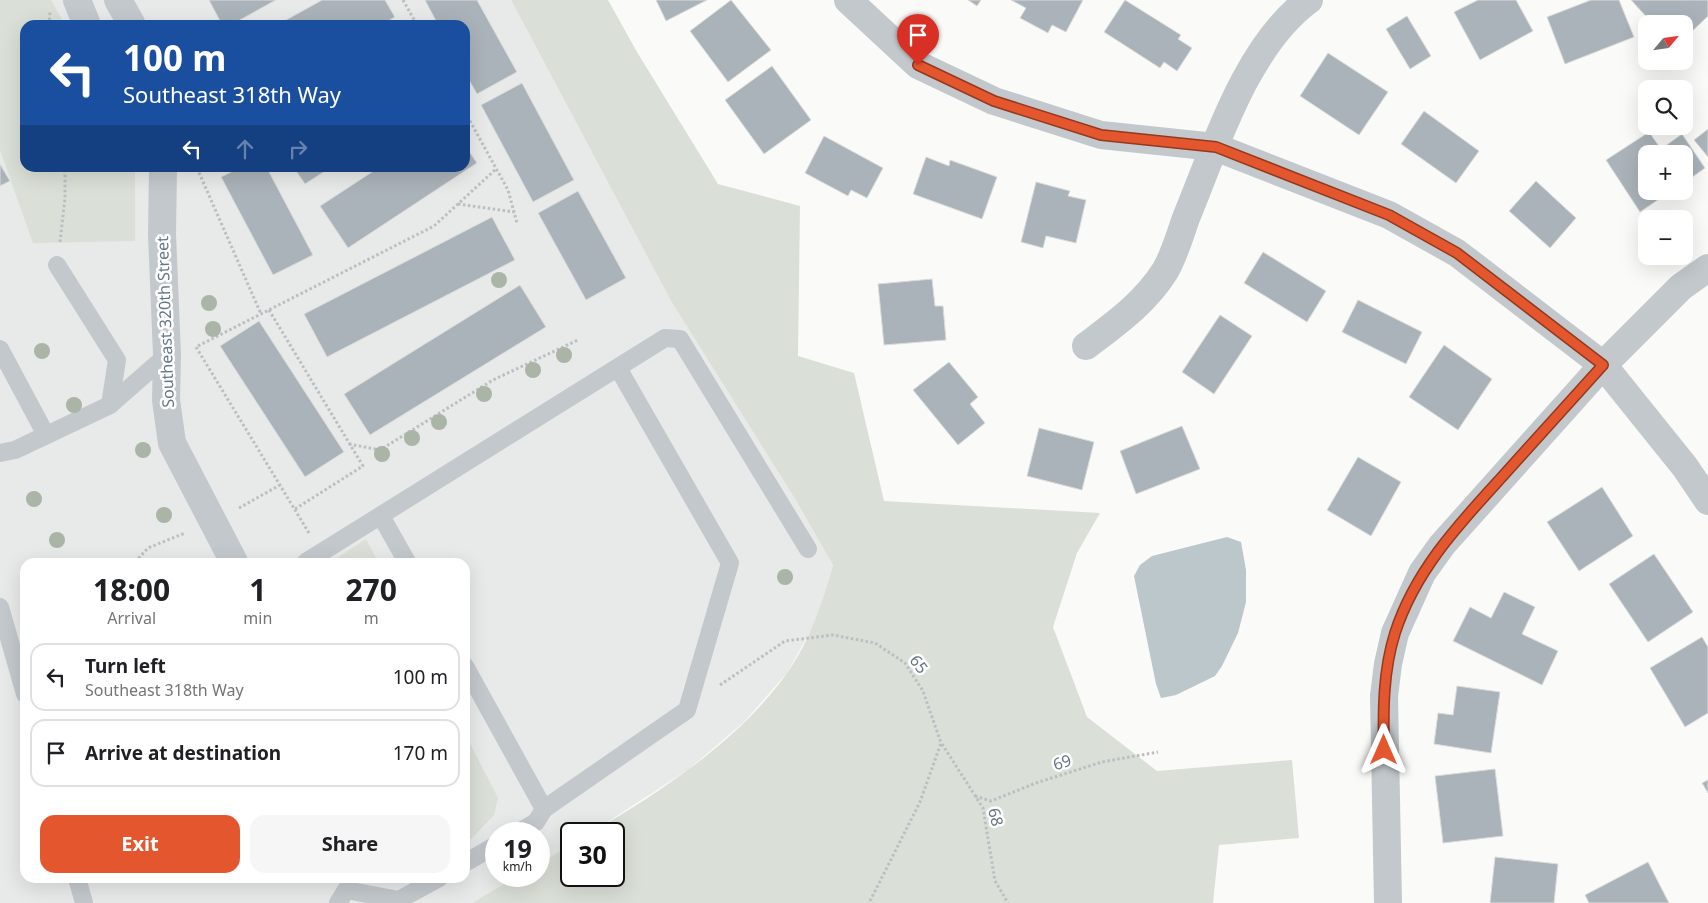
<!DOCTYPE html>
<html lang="en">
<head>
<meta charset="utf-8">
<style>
  body { margin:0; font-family:"Noto Sans",sans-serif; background:#f6f6f6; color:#202124; height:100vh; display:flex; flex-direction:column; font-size:19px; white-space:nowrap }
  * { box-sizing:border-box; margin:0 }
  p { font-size:16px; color:#757577 }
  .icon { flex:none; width:28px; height:28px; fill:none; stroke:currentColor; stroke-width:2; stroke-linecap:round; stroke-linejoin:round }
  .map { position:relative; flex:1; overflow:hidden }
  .drawer { position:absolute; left:20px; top:558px; width:450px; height:325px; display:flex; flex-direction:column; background:#fff; border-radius:15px; box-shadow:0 5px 20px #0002 }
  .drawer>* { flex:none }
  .banner { position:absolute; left:20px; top:20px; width:450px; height:152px; border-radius:15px; box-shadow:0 5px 20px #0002; background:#1a4fa0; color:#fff; overflow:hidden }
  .needle { width:32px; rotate:61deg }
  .tools { position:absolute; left:1638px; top:15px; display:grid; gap:10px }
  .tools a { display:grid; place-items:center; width:55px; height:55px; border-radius:10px; background:#fff; box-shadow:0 5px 20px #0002; font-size:25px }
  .speed { position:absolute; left:485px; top:822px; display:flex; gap:10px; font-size:25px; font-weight:700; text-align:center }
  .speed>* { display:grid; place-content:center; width:65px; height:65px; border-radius:50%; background:#fff; box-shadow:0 5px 20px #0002; line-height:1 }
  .speed small { font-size:12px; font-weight:400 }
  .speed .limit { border:2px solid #111; border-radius:8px; background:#fff; color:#111 }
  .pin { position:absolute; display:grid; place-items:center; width:42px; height:42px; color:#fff; margin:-51px -21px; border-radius:50% 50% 50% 0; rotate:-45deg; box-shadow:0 0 5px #0007 }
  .pin .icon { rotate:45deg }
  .me { position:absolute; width:55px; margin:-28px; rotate:0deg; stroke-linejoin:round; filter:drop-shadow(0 0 4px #0008) }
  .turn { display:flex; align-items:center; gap:18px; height:105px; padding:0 20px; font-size:22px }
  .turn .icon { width:65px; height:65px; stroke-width:2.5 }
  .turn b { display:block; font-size:35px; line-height:42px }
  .lanes { display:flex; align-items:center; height:48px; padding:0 20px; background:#0003; justify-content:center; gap:25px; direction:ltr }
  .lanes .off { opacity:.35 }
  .eta { display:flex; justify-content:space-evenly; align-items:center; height:85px; text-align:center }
  .eta b { font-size:30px; font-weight:700; line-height:35px }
  .cta { display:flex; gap:10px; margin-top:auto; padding:10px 20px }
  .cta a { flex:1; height:58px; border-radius:15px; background:#e4572e; color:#fff; font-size:20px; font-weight:700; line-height:58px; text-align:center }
  .cta a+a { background:#f6f6f6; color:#202124 }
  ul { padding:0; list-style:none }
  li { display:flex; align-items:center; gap:15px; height:68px; margin:0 10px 8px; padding:0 10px; border:2px solid #e0e0e0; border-radius:15px }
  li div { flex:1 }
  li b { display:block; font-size:19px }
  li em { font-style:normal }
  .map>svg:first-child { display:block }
  .built { fill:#e8e9e9; fill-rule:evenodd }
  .green { fill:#dadfd7 }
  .water { fill:#bbc7cb }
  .building { fill:#aab3b9; stroke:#dcdcda }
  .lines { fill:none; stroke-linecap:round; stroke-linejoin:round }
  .path { stroke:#bbbfc2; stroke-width:3; stroke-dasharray:2.5 2.5; stroke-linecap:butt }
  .lane { stroke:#c3c8cc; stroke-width:18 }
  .street { stroke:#c3c8cc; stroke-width:28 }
  .tree { fill:#aab4a7 }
  .route-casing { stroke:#94391e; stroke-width:12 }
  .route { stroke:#e4572e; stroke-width:9 }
  .labels { text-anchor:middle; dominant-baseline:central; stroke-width:5; stroke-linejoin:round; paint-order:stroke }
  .street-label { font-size:16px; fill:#657683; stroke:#fff }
</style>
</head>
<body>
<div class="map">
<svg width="1708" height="903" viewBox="0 0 1708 903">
  <rect width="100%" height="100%" fill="#fafaf8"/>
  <path class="built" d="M0 0H511L671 301 795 499 833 565 816 621 787 673 744 722 689 769 589 834H571V844L539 864V834H496V876H517L472 903H0ZM25 25H465V168H25ZM25 562H465V878H25Z"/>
  <g class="green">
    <path d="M0 0H51L65 25H25V168H135V241L33 243 0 150Z"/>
    <path d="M511 0H608L637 52 718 184 800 206 798 356 854 373 884 501 1100 513 1077 553 1053 627 1087 717 1157 771 1292 760 1299 838 1219 845 1213 903H472L517 876H539V864L571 844V876H614V834H589C659 793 740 740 787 673 810 641 822 603 833 565L795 499 671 301Z"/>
    <path d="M366 539 378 562H331Z"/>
    <path d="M465 734 498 798 494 815 471 839 465 842Z"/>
  </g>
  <path class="water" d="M1227 537 1241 542 1246 570V602L1238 633 1222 666 1215 676 1176 695 1161 698 1156 684 1134 576 1140 565 1152 556Z"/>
  <g class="building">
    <path d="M209 0H276L231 25H222Z"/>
    <path d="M322 0H385L395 17 381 25H277Z"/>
    <path d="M425 0H477L517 72 477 94 465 73V25H438Z"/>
    <path d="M656 0H707L666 21Z"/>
    <path d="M731 0 771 50 728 82 690 31Z"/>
    <path d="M968 0H981L977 6Z"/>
    <path d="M1011 0H1083L1066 32 1052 25 1048 33 1020 18 1026 8Z"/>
    <path d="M1125 0 1181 35 1178 39 1192 48 1177 71 1164 62 1160 68 1104 32Z"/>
    <path d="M1478 0H1516L1533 31 1480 60 1454 12Z"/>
    <path d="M1591 0H1619L1634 37 1565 64 1547 17Z"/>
    <path d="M1631 0H1708V16L1684 39V24H1653Z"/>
    <path d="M1407 16 1431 56 1410 69 1386 29Z"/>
    <path d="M1328 53 1388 92 1359 135 1300 96Z"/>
    <path d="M772 66 811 120 764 154 725 100Z"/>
    <path d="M522 83 574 180 533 202 481 105Z"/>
    <path d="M1424 111 1479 151 1456 183 1401 144Z"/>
    <path d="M1708 129V157L1694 140Z"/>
    <path d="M1649 132 1661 149 1682 134 1705 168 1684 183V154H1646V191H1671L1640 212 1606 160Z"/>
    <path d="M824 136 883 168 867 198 851 190 848 196 805 173Z"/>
    <path d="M465 145 477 163 348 248 320 206 378 168H465Z"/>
    <path d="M926 157 949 166 950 160 997 177 982 219 913 194Z"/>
    <path d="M0 164 10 181 0 186Z"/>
    <path d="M239 168H267L313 255 273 275 221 177Z"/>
    <path d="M294 168H330L305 184Z"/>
    <path d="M1536 181 1576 218 1550 248 1509 211Z"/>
    <path d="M1036 182 1070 191 1068 196 1086 200 1076 243 1046 236 1043 248 1021 242Z"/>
    <path d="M578 191 626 278 586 300 538 213Z"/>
    <path d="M492 217 515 260 327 357 304 314Z"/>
    <path d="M1263 252 1326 291 1307 322 1244 283Z"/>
    <path d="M932 279 935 306H943L946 340 884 345 878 284Z"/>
    <path d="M520 285 546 327 370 435 344 394Z"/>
    <path d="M1358 300 1422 332 1406 364 1342 332Z"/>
    <path d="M1220 315 1252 336 1214 394 1182 372Z"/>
    <path d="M259 321 344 452 305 477 220 346Z"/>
    <path d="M1444 345 1492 379 1458 430 1409 397Z"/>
    <path d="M949 362 978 397 970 404 985 423 958 445 913 390Z"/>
    <path d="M1182 426 1200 469 1136 494 1120 451Z"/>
    <path d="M1039 428 1094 442 1082 490 1027 476Z"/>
    <path d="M1358 457 1401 482 1371 536 1327 510Z"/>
    <path d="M1602 487 1633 536 1579 571 1547 522Z"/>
    <path d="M1654 554 1693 612 1648 642 1609 584Z"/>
    <path d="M1504 592 1535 607 1522 634 1558 651 1542 685 1453 641 1470 607 1491 618Z"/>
    <path d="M1702 637 1708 647V713L1685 727 1650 668Z"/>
    <path d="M1457 686 1500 692 1491 753 1434 744 1438 713 1453 715Z"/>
    <path d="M1495 769 1503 836 1443 843 1435 776Z"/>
    <path d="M1708 780V793L1702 783Z"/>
    <path d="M1495 857 1558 864 1554 903H1490Z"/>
    <path d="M1648 862 1669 903H1589L1585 895Z"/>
  </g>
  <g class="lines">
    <g class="path">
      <path d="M403 0 417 25"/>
      <path d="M49 25 50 12"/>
      <path d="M465 112 508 190 517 223"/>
      <path d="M197 168 261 314"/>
      <path d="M458 204 514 212"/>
      <path d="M60 242 65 198V168"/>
      <path d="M269 310 363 466 295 509"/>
      <path d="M349 444 380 450 493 380 578 340"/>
      <path d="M239 508 280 485"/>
      <path d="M309 533 196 347 434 226 496 169"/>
      <path d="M135 562 148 548 185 533"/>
      <path d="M720 685 785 641 833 635 875 643 905 663 923 691 941 743 920 802 869 903"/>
      <path d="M942 744 983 808 995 881 1008 903"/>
      <path d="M975 796 991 801 1036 783 1102 762 1158 752"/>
    </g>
    <g class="lane">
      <path d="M57 265 117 360 110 405"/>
      <path d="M0 349 46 435"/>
      <path d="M0 453 15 450 110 405 167 355"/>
      <path d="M381 516 407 562"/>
      <path d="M306 562 665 338 680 339 808 549"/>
      <path d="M0 607 25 694"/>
      <path d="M465 666 544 809 536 822 516 834"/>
      <path d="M544 809 687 710 730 563 618 368"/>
      <path d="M465 863 496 845"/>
      <path d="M77 878 84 903"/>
      <path d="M346 890 399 900 439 878"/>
      <path d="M338 903 346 890"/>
    </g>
    <g class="street">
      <path d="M77 0 87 25"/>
      <path d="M118 0 132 25"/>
      <path d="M848 0 918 65 994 101 1101 135 1215 147 1389 215 1457 253 1603 365 1685 467 1708 501"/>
      <path d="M163 168 162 234 167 355 166 400 172 443 234 562"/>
      <path d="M1086 346C1115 324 1145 303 1165 271 1174 256 1180 235 1186 218 1215 148 1246 46 1309 0"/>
      <path d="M1388 903 1384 696 1388 664 1395 633 1422 573 1442 545 1603 365 1681 287 1708 268"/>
    </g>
  </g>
  <g class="tree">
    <circle cx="499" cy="280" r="8"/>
    <circle cx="209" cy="303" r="8"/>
    <circle cx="213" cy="329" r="8"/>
    <circle cx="42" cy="351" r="8"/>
    <circle cx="564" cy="355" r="8"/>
    <circle cx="533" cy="370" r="8"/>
    <circle cx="484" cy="394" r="8"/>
    <circle cx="74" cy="405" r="8"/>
    <circle cx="439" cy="422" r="8"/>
    <circle cx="412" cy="438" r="8"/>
    <circle cx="143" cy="450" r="8"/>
    <circle cx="382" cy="454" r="8"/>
    <circle cx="34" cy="499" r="8"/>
    <circle cx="164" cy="515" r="8"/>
    <circle cx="57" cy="540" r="8"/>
    <circle cx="785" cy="577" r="8"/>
  </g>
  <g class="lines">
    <g class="route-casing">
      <path id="route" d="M918 65 994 101 1101 135 1216 147 1389 215 1457 253 1603 365C1569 403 1535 440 1501 478 1458 525 1415 571 1395 633 1383 671 1383 711 1384 750"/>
    </g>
    <use href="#route" class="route"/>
  </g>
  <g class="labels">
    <g class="street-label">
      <text transform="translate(165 322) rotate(-92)">Southeast 320th Street</text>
      <text transform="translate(919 664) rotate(52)">65</text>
      <text transform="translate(1062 762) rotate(-18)">69</text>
      <text transform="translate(996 817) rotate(77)">68</text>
    </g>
  </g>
</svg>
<div class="tools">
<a><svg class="needle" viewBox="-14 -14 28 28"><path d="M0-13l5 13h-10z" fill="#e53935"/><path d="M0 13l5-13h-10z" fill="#757577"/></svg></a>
<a><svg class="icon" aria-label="search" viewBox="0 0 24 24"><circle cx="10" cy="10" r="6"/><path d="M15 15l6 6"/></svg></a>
<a>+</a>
<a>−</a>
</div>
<div class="speed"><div>19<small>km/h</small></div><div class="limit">30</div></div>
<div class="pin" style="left:918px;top:65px;background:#d93025"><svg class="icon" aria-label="arrive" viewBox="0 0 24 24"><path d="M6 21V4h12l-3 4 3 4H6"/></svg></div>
<svg class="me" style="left:1384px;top:750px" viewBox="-20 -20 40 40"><path d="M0-17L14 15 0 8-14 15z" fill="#e4572e" stroke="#fff" stroke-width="4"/></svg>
<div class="banner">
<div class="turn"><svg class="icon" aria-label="left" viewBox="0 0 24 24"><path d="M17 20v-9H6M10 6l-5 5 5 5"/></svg><div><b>100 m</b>Southeast 318th Way</div></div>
<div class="lanes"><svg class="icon" aria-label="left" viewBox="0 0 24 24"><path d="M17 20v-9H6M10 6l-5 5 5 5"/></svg><svg class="icon off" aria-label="ahead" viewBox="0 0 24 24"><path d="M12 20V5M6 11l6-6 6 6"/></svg><svg class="icon off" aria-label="right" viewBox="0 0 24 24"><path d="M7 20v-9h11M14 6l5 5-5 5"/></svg></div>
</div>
<section class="drawer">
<div class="eta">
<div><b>18:00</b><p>Arrival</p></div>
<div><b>1</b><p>min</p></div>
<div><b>270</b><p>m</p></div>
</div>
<ul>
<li><svg class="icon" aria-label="left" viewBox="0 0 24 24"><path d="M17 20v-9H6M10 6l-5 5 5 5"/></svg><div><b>Turn left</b><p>Southeast 318th Way</p></div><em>100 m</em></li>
<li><svg class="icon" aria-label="arrive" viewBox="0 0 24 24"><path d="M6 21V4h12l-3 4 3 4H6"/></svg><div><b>Arrive at destination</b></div><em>170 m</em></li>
</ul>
<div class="cta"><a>Exit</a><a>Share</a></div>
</section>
</div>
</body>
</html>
